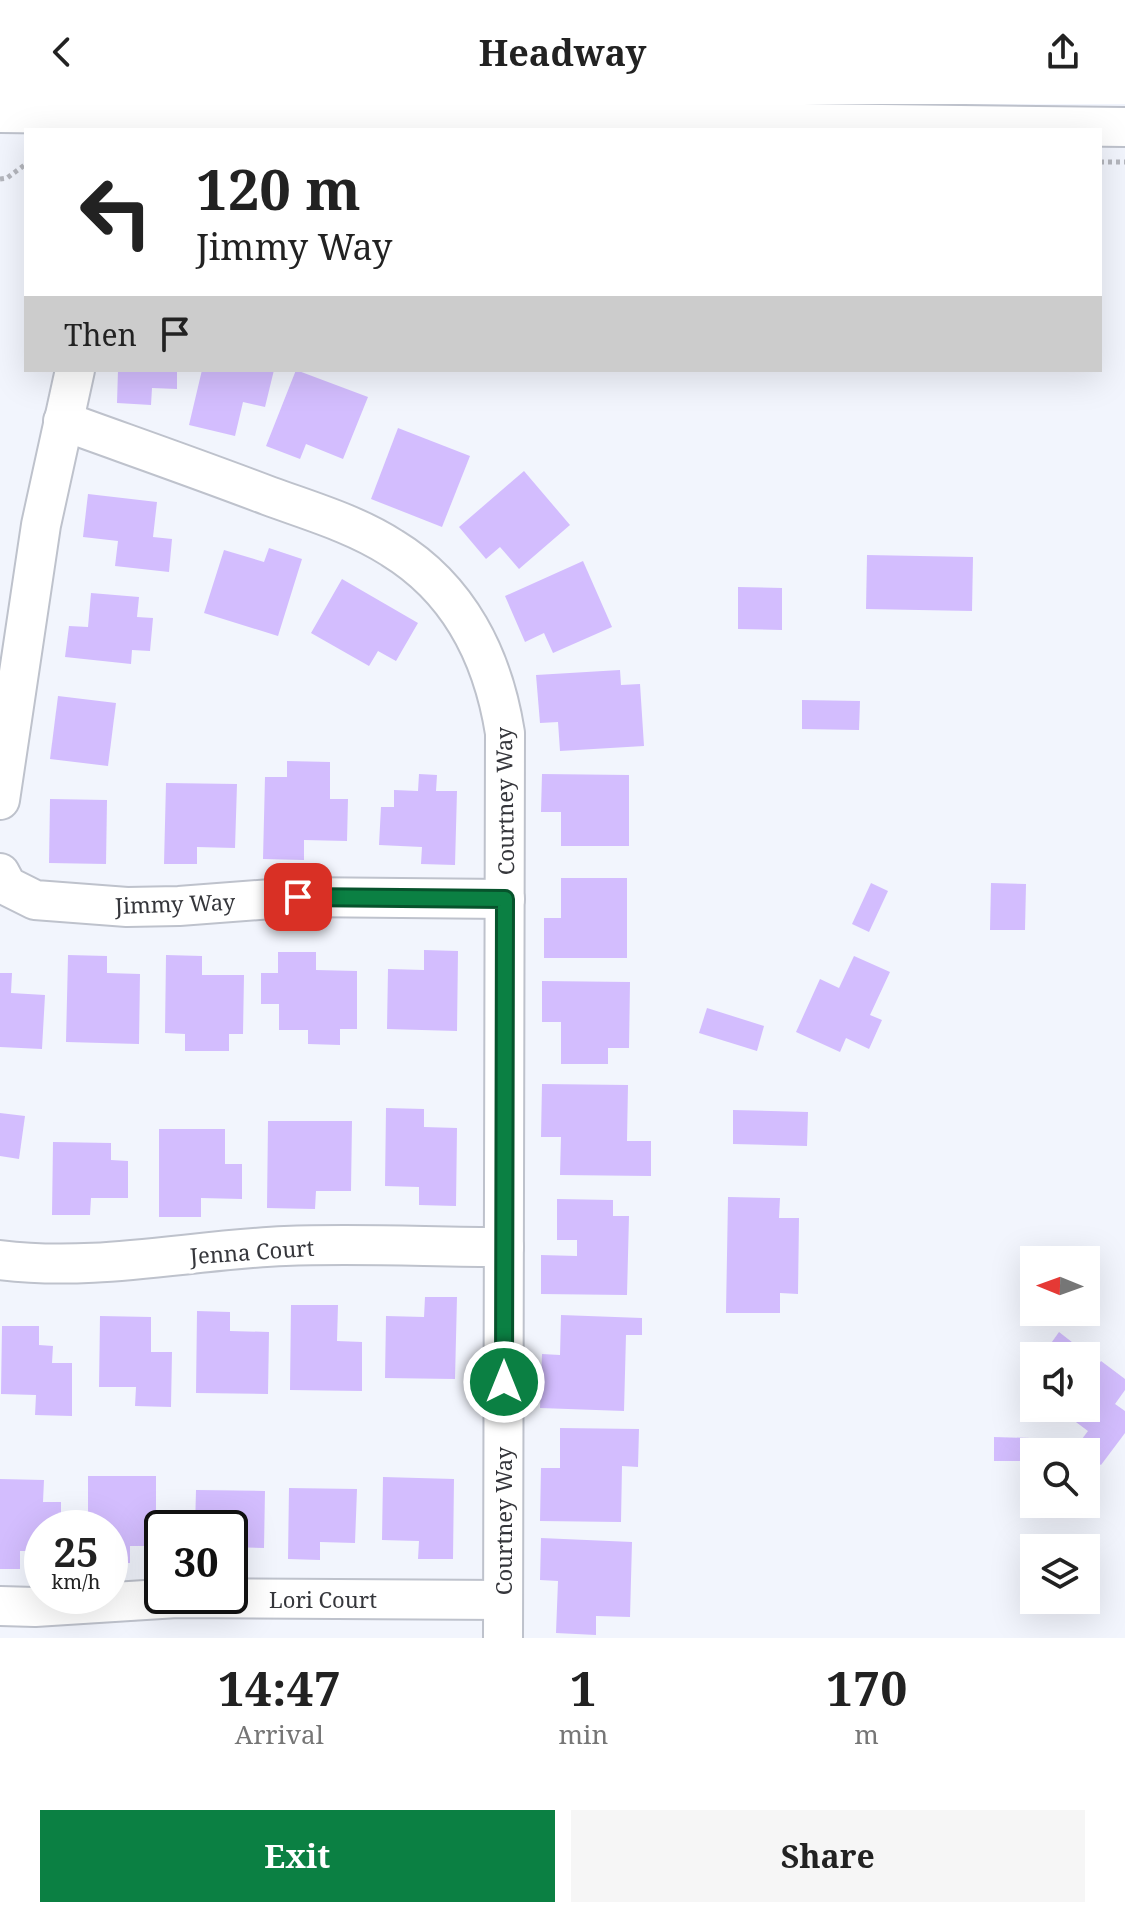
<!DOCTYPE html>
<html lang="en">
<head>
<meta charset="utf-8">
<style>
  body { margin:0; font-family:"Noto Serif",serif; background:#f6f6f6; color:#222; height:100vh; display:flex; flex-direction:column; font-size:30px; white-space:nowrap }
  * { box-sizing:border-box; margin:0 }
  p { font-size:26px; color:#767676 }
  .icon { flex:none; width:44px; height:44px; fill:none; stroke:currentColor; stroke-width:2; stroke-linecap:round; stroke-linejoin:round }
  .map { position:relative; height:1534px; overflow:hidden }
  .details { display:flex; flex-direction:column; background:#fff; flex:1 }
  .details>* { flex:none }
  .guide { position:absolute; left:24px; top:24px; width:1078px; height:244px; border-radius:0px; box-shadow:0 8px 32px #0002; background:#fff; color:#222; overflow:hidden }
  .needle { width:52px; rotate:271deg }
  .buttons { position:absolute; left:1020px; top:1142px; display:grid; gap:16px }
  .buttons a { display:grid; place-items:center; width:80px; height:80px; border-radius:0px; background:#fff; box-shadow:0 8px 32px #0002; font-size:40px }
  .speed { position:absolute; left:24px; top:1406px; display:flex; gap:16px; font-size:40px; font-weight:700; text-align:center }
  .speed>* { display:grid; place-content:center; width:104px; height:104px; border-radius:50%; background:#fff; box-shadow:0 8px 32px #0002; line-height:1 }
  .speed small { font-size:20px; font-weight:400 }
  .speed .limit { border:4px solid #111; border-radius:12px; background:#fff; color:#111 }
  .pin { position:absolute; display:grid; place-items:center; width:68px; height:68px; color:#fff; margin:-34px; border-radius:16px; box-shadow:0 4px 12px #0006 }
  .me { position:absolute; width:88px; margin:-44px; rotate:0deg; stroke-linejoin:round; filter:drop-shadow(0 0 6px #0008) }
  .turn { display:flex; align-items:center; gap:28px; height:168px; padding:0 40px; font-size:36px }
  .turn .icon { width:104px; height:104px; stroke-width:2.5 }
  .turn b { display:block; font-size:56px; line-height:68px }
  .then { display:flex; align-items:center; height:76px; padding:0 40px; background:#0003; gap:16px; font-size:30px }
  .eta { display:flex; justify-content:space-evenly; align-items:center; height:136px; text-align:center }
  .eta b { font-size:48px; font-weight:700; line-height:56px }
  .button { display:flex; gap:16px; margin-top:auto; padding:16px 40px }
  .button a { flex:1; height:92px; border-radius:0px; background:#0b8043; color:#fff; font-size:32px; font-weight:700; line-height:92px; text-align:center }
  .button a+a { background:#f6f6f6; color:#222 }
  header { display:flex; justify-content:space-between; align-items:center; height:104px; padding:0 40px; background:#fff; font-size:36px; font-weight:700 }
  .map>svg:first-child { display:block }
  .building { fill:#d3bdfe }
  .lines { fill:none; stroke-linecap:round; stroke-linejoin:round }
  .minor-casing { stroke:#bec2cc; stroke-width:42 }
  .path { stroke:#b4b6bd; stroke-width:5; stroke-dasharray:4 4; stroke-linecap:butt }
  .minor { stroke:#fff; stroke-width:38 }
  .route-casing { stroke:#07532c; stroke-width:20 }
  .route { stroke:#0b8043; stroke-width:14 }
  .labels { text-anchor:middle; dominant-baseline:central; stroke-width:8; stroke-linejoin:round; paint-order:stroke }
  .street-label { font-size:22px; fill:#35363b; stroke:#fff }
</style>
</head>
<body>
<header><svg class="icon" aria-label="back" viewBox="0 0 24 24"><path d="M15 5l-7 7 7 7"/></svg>Headway<svg class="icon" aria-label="share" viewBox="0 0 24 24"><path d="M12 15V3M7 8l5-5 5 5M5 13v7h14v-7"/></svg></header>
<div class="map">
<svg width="1125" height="1534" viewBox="0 0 1125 1534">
  <rect width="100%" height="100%" fill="#f2f5fd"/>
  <g class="building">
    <path d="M118 266H177V285L152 284 151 301 117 299Z"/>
    <path d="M202 266H274L265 303 243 298 235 332 189 321Z"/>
    <path d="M296 266 368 293 343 355 306 340 300 355 266 342Z"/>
    <path d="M398 324 470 352 442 423 371 395Z"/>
    <path d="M524 367 570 421 519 465 500 443 486 455 459 423Z"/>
    <path d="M88 390 157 398 153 433 172 435 169 468 115 462 118 437 83 433Z"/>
    <path d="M269 444 302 455 278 532 204 509 224 446 264 458Z"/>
    <path d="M867 451 973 453 972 507 866 505Z"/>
    <path d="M583 457 612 523 553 549 544 529 525 538 505 492Z"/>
    <path d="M342 475 418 519 396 557 378 547 369 562 311 529Z"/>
    <path d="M738 483 782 484V526L738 525Z"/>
    <path d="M91 489 139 493 137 513 153 514 150 547 132 546 131 560 65 553 69 522 88 523Z"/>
    <path d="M620 566 621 581 640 580 644 642 560 647 558 618 540 619 536 571Z"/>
    <path d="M58 592 116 599 108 662 50 655Z"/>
    <path d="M802 596 860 597 859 626 802 625Z"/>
    <path d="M287 657 330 658V695H348L347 737 304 736V756L263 755 265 673H287Z"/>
    <path d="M419 670 437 671 436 687H457L455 761 421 760 422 743 379 741 381 703H394V686L418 687Z"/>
    <path d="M542 670 629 671V742H561V708H541Z"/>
    <path d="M166 679 237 680 235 744 197 743V760H164Z"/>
    <path d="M50 695 107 696 106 760 49 759Z"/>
    <path d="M561 774H627V854H544V814H561Z"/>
    <path d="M871 779 888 787 869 828 852 820Z"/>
    <path d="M991 779 1026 780 1025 826H990Z"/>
    <path d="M424 846 458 847 457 927 387 925 388 865 424 866Z"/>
    <path d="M278 848H316V866L357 867V925H340V941L308 940V926H279V900H261V869H278Z"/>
    <path d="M68 851 107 852V869L140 870 139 940 66 938Z"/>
    <path d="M166 851 202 852V871H244L243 930H229V947H185V930L165 929Z"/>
    <path d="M854 852 890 868 870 911 882 916 869 945 846 934 840 948 796 928 820 875 839 884Z"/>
    <path d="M0 869H12L11 889 45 891 42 945 0 943Z"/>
    <path d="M542 877 630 878 629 944H608V960H561V918H542Z"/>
    <path d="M707 904 764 922 757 947 699 929Z"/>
    <path d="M542 980 628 981 627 1037H651V1072L560 1071 561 1033H541Z"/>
    <path d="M386 1004 424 1005V1023L457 1024 456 1102 419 1101V1083L385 1082Z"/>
    <path d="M733 1006 808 1008 807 1042 733 1040Z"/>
    <path d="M0 1009 25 1012 19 1055 0 1052Z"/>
    <path d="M268 1017H352L351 1087H316L315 1105 267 1104Z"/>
    <path d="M159 1025H225V1060H242V1095L201 1094V1113H159Z"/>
    <path d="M53 1038 111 1039V1056L128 1057V1094H91L90 1111H52Z"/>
    <path d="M728 1093 780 1094 779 1114H799L798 1190 780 1189V1209H726Z"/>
    <path d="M557 1095 613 1096V1112H629L627 1191 541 1190V1151L577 1152V1136H557Z"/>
    <path d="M425 1193H457L455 1275 385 1274 386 1212 424 1213Z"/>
    <path d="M291 1201H338L337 1237 362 1238V1287L290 1286Z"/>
    <path d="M197 1207 230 1208V1227L269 1228 268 1290 196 1289Z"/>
    <path d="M561 1211 642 1214V1231H626L624 1307 540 1304 542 1250 560 1251Z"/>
    <path d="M100 1212 151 1213V1248H172L171 1303 135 1302 136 1283H99Z"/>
    <path d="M2 1222H39V1241L53 1242 52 1259H72V1312L35 1311 36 1291 1 1290Z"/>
    <path d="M1059 1228 1086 1249 1084 1252H1042Z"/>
    <path d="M1101 1257 1125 1275V1286L1115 1300 1125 1307V1329L1101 1361 1076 1343 1088 1327 1057 1304H1086V1268L1091 1271Z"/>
    <path d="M1034 1263V1287L1022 1279Z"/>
    <path d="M560 1324 639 1325 638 1363 622 1362 621 1418 540 1417 541 1364H560Z"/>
    <path d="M994 1333 1030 1334V1357H994Z"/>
    <path d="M88 1372H156V1407H173V1424H162V1442H130V1459H110V1424H88Z"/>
    <path d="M383 1373 454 1375 453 1455H418L419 1437 382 1436Z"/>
    <path d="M0 1375 44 1376 43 1398H61V1424H42V1447H20V1465H0Z"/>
    <path d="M289 1384 357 1385 355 1439 320 1438V1456L288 1455Z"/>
    <path d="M196 1386 265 1387 264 1444 230 1443V1424H195Z"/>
    <path d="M541 1434 632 1438 630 1513 596 1512V1531L556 1529 558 1477 540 1476Z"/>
  </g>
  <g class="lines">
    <g class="minor-casing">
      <g id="minor">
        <path d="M0 9 1125 23"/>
        <path d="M63 317C132 342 201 366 269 392 310 407 355 420 392 444 459 485 493 553 505 629L503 1534"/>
        <path d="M0 696 41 421 75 266"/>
        <path d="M0 769 7 782 35 796 127 803 179 802 298 793 505 795"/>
        <path d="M0 1156C96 1168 189 1146 285 1142 358 1139 431 1143 504 1143"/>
        <path d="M0 1502 35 1503 177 1494 503 1496"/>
      </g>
    </g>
    <g class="path">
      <path d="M1100 58H1125"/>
      <path d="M0 75 7 74 26 60"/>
    </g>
    <use href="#minor" class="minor"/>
  </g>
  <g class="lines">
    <g class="route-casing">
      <path id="route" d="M298 793 505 795 504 1278"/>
    </g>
    <use href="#route" class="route"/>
  </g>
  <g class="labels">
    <g class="street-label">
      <text transform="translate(504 697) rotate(-91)">Courtney Way</text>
      <text transform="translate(175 799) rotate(-2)">Jimmy Way</text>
      <text transform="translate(252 1147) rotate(-4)">Jenna Court</text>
      <text transform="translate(503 1417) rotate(-90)">Courtney Way</text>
      <text x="323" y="1495">Lori Court</text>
    </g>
  </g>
</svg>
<div class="buttons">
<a><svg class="needle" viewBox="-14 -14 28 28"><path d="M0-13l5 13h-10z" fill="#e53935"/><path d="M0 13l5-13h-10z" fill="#767676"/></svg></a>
<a><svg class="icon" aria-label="sound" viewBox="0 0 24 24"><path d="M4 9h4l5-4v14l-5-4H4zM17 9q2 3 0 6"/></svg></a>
<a><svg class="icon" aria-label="search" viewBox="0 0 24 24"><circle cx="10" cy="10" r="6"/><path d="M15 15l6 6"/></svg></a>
<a><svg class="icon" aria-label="layers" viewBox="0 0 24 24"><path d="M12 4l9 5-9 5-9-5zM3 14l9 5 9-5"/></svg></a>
</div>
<div class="speed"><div>25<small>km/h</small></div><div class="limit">30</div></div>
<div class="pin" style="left:298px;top:793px;background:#d93025"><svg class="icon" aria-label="arrive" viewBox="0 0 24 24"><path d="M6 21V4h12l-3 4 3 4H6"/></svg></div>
<svg class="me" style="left:504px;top:1278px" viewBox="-20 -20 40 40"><circle r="17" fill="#0b8043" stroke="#fff" stroke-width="3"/><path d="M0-11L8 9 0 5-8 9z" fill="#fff"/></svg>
<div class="guide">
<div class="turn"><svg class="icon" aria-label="left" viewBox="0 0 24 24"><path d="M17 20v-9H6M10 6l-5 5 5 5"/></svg><div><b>120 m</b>Jimmy Way</div></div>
<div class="then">Then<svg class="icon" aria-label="arrive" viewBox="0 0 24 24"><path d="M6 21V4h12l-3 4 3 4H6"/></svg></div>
</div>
</div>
<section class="details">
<div class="eta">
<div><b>14:47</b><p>Arrival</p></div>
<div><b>1</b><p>min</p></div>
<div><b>170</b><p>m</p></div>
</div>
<div class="button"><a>Exit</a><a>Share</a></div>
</section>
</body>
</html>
